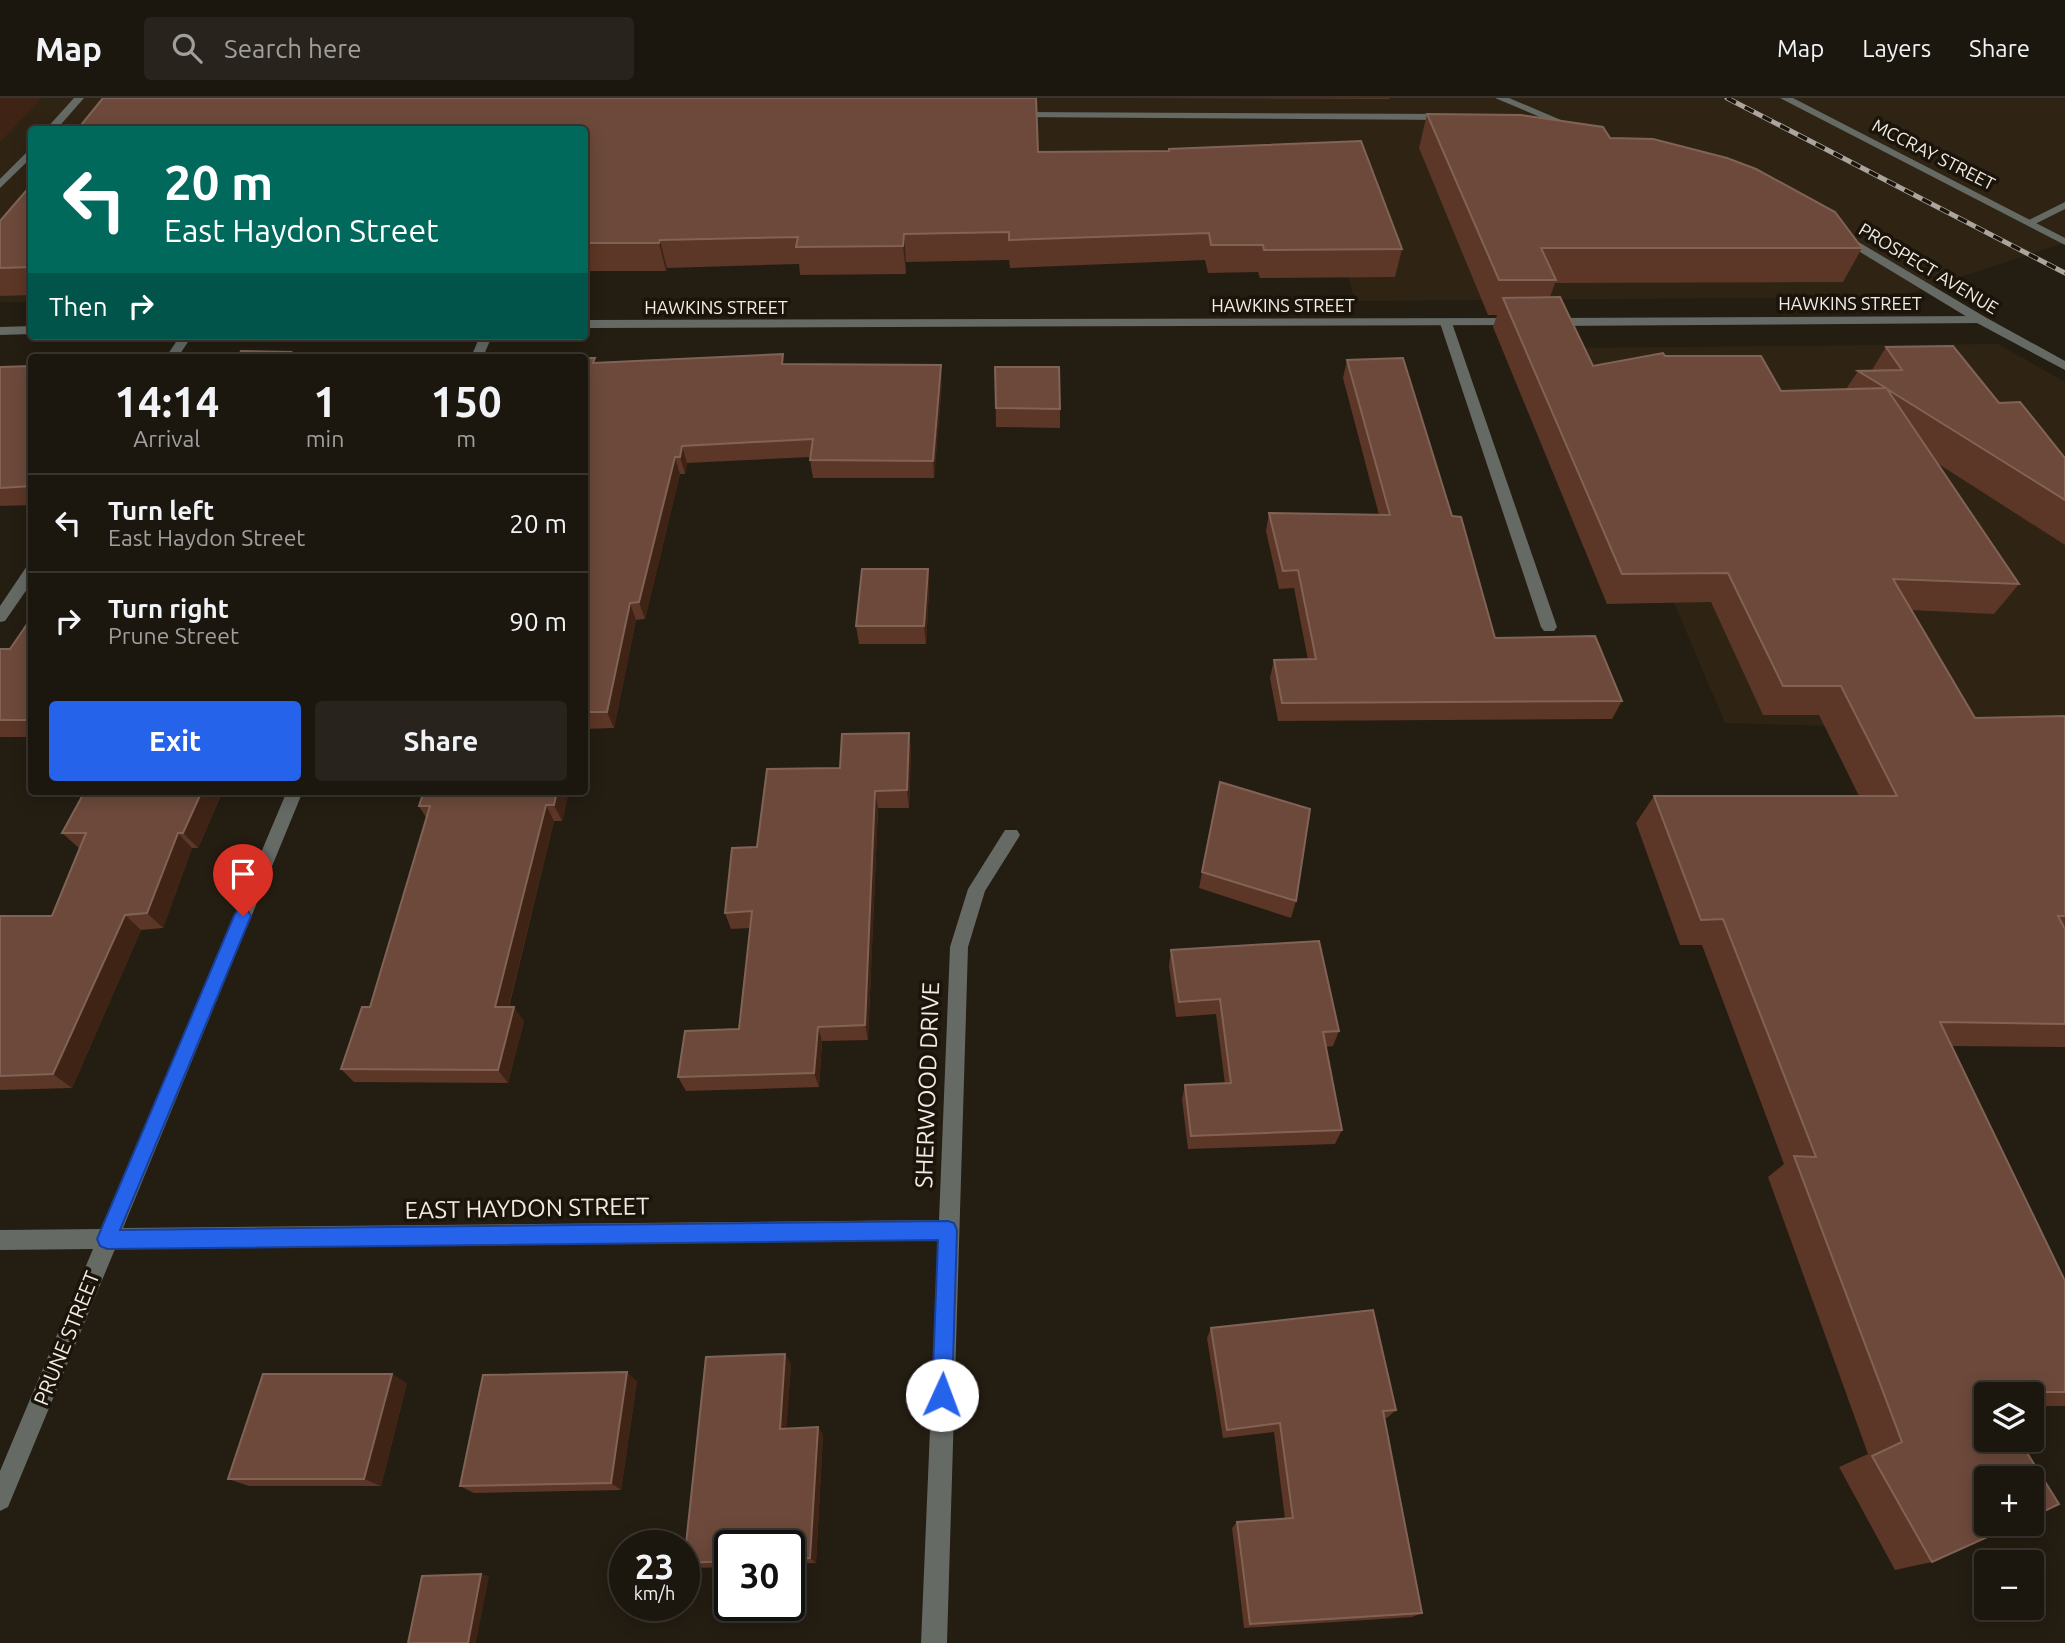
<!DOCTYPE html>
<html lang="en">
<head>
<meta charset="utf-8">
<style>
  body { margin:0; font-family:Ubuntu,sans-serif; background:#28231c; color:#f1f3f6; height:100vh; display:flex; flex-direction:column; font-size:26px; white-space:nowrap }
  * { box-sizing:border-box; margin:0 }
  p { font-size:23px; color:#a09f9e }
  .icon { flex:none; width:38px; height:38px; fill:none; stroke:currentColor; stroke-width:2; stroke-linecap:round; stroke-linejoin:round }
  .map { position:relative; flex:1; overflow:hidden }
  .details { position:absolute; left:28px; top:256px; width:560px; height:441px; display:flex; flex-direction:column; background:#1b160e; border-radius:7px; box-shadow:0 4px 18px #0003,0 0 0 2px #39352e }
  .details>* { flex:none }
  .hud { position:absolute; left:28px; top:28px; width:560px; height:214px; border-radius:7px; box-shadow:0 4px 18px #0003,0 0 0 2px #39352e; background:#00695c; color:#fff; overflow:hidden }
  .buttons { position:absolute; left:1974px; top:1284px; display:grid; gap:14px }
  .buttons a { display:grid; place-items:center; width:70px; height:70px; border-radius:7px; background:#1b160e; box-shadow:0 4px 18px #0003,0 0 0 2px #39352e; font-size:35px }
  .speed { position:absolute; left:609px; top:1432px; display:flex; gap:14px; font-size:35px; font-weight:700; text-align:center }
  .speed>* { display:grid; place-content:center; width:91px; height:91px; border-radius:50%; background:#1b160e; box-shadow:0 4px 18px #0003,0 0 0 2px #39352e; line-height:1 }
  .speed small { font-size:18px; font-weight:400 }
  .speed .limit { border:4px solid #111; border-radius:10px; background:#fff; color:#111 }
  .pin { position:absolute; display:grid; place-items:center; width:60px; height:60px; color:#fff; margin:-72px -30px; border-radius:50% 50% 50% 0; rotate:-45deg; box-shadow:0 0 7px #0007 }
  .pin .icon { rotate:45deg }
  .me { position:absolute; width:77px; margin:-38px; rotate:2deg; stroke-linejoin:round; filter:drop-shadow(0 0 5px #0008) }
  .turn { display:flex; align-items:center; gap:24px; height:147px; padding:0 21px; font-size:32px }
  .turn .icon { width:91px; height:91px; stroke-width:2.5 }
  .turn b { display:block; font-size:49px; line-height:60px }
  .then { display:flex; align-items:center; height:66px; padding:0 21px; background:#0003; gap:14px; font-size:26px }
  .eta { display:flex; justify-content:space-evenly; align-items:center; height:119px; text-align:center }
  .eta b { font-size:42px; font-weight:700; line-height:49px }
  .primary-button { display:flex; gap:14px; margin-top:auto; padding:14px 21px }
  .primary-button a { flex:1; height:80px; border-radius:7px; background:#2563eb; color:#fff; font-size:28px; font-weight:700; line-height:80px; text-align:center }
  .primary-button a+a { background:#28231c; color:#f1f3f6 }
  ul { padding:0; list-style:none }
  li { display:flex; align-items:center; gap:21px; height:98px; padding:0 21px; border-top:2px solid #39352e }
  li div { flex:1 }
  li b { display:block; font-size:26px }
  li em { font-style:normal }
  header { display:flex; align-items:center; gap:42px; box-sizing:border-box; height:98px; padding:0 35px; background:#1b160e; border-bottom:2px solid #39352e }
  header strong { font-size:33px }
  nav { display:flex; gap:38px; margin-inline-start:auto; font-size:24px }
  .search { width:490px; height:63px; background:#28231c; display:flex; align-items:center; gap:18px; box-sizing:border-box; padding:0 24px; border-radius:7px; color:#a09f9e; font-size:26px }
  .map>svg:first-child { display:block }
  .built { fill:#2f2414 }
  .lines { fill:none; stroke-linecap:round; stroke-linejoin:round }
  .service { fill:#666a65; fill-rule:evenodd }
  .minor { fill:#666a65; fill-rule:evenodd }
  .tertiary { fill:#666a65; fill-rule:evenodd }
  .rail-casing { stroke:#aba59d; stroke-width:5 }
  .rail { stroke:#1b140a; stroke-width:3.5; stroke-dasharray:10; stroke-linecap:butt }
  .wall { fill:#5c3626 }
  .shaded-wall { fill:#3f2416 }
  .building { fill:#6c493b; stroke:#816356; stroke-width:2 }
  .route { fill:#2563eb; stroke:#184099; stroke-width:2 }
  .labels { text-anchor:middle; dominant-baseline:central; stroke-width:7; stroke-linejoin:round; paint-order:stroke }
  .far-street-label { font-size:18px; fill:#f1ece5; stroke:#1b140a }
  .street-label { font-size:21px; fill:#f1ece5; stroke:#1b140a }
  .near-street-label { font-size:24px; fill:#f1ece5; stroke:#1b140a }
</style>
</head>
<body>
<header>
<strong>Map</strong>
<div class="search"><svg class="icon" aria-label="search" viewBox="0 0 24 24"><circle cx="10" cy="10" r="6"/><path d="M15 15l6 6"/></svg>Search here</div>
<nav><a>Map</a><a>Layers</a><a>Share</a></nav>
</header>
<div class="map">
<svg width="2065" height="1545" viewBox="0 0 2065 1545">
  <rect width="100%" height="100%" fill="#241d12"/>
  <g class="built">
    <path d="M0 0H2065V145L1898 199 1355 203 1317 68 585 75 584 32H32L31 204H0Z"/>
    <path d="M1998 246 2065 284V635L1725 625 1566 250Z"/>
  </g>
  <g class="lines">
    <g class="service">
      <path d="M1446 221 1452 225 1557 529 1554 533H1544L1541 529 1440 225Z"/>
      <path d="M180 238H192L178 259H166Z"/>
      <path d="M32 467V484L5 523 0 524V508L27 468Z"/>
    </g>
    <g class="minor">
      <path d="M74 0H84L56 32H45Z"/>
      <path d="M1013 14 1450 16 1455 19 1450 22 1009 19 1008 17Z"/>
      <path d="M32 49V59L0 90V81Z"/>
      <path d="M2065 104V111L2033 127 2023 125Z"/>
      <path d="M1981 218 1985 219V225L1551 228 1545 224 1551 220Z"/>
      <path d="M1516 220 1522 224 1520 227 584 230V222Z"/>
      <path d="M32 228V236L0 237V229Z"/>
      <path d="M480 238H492L483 259H471Z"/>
      <path d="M287 693H303L123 1130 939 1122 950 849 968 791 1005 732H1017L1020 737 1017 742 985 793 968 849 947 1545H921L938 1142 115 1151 8 1409 0 1413V1373L93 1151 0 1152V1132L102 1131Z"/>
    </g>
    <g class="tertiary">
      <path d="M1495 0H1509L1575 28 1566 30Z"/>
      <path d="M1780 0H1793L2065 140V147Z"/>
      <path d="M1837 136H1845L1985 219 2065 263V272L1977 225 1837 140Z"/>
    </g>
    <g class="rail-casing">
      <path id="rail" d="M1727 0 2065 175"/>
    </g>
    <use href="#rail" class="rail"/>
  </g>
  <g class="wall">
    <path d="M1130 0H1390L1389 1Z"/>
    <path d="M1427 16 1610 40 1862 150 1843 184 1555 185 1550 199 1593 268 1665 258 1781 293 1846 291 1858 273 1872 272 1886 249 1999 305 2065 360V447L1937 365 2019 486 1994 516 1911 512 1975 620 2065 618V949L1952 948 2065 1183V1308H2032V1297H1986L1932 1464 1895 1472 1839 1369 1868 1356 1768 1079 1784 1066 1702 847H1680L1636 725 1654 698H1859L1819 617H1763L1711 504 1607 506 1493 229 1497 217H1488L1419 50Z"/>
    <path d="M584 32 1038 54 1168 53 1169 51 1402 151 1395 179 1260 180 1258 174 1208 175 1205 162 1010 170 1009 162 906 164V176L800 177 799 166 667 170 666 173H584Z"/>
    <path d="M32 86V197L0 198V123Z"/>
    <path d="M584 260 596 265 785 266 942 285 934 380H813L810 362 811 359 687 365 685 376H680L645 521 636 522 614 630 584 631Z"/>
    <path d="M1347 262 1452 418 1495 540 1622 603 1612 621 1278 623 1270 580 1274 562H1308L1294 490 1279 491 1266 433 1269 415 1379 417 1343 280Z"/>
    <path d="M32 268V407L0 408V269Z"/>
    <path d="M995 269 1060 311V330L996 329Z"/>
    <path d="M928 471 929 490 926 546H859L856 528Z"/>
    <path d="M32 519V639H0V551H10Z"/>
    <path d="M909 635 911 653 909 710H878L868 942 822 943 819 989 686 993 678 979 739 931 751 830 731 831 725 815 757 749Z"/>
    <path d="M1220 684 1296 803 1291 820 1199 790Z"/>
    <path d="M85 693H223L198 750H192L163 830 141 832 72 990 0 992V818H52L80 751 62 735Z"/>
    <path d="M424 693H569L562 723H554L509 909 524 923 508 985 354 984 341 971 370 909 427 721 419 708Z"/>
    <path d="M1171 852 1339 933 1333 948 1325 949 1342 1032 1335 1046 1188 1051 1182 1001 1185 987 1225 986 1216 916 1176 919 1169 868Z"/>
    <path d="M1211 1230 1396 1312 1387 1320H1384L1422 1515 1412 1519 1244 1530 1232 1430 1237 1424 1285 1421 1274 1334 1223 1340 1207 1240Z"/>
    <path d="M791 1266 786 1331 818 1329 823 1337 816 1465 789 1466V1447H730V1469L692 1470 684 1466V1457Z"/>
    <path d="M637 1283 621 1392 474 1395 460 1388Z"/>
    <path d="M407 1285 381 1388H249L228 1381Z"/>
  </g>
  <g class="shaded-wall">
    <path d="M0 0H41L0 44Z"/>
    <path d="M904 136 906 164V176L903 148Z"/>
    <path d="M660 142 667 170 666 173 659 145Z"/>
    <path d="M941 267 942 285 934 380 933 363Z"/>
    <path d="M682 348 687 365 685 376 680 359Z"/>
    <path d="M675 359 680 376 645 521 639 504Z"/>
    <path d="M928 471 929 490 926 546 924 528Z"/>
    <path d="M630 505 636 522 614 630 607 614Z"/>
    <path d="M909 635 911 653 909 710 907 692Z"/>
    <path d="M202 693H223L198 750 183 735Z"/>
    <path d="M557 693H569L562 723 554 707Z"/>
    <path d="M875 693 878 710 868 942 865 927Z"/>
    <path d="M546 707 554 723 505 923 495 909Z"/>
    <path d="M178 735 192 750 163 830 147 815Z"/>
    <path d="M125 817 141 832 72 990 53 976Z"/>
    <path d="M514 909 524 923 508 985 498 972Z"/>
    <path d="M818 929 822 943 819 989 814 975Z"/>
    <path d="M785 1256 791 1266 786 1339 780 1331Z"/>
    <path d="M627 1274 637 1283 621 1392 611 1385Z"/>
    <path d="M392 1276 407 1285 381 1388 364 1381Z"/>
    <path d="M818 1329 823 1337 816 1465 810 1460Z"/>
    <path d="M481 1476 489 1478 476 1545H468Z"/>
  </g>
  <g class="building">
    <path d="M103 0H1036L1038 54 1169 53V51L1361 43 1402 151 1264 152 1263 147H1211L1209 135 1009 142V134L904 136 903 148 796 149 798 139 660 142 659 145H584V32H77Z"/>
    <path d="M1427 16 1521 17 1603 29 1610 40 1653 41 1727 60 1756 71 1835 114 1862 150H1541L1556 182H1499Z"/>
    <path d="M32 86V169L0 170V123Z"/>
    <path d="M1560 199 1593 268 1663 255 1665 258H1761L1781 293 1886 290 1858 273 1902 272 1886 249 1953 248 1999 305 2020 304 2065 360V402L1887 291 2019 486 1893 481 1975 620 2065 618V818H2058L2065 831V926L1940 924 2065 1183V1294H1989L1990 1297H1986V1342H2019L2059 1406 2032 1419V1381H1986V1426H2016L1932 1464 1872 1358 1902 1344 1794 1058 1816 1059 1723 821 1701 822 1654 698H1897L1841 588H1783L1728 475 1622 476 1503 200Z"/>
    <path d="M241 253 291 254 288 259H238Z"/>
    <path d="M783 256 782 266 941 267 933 363 810 362 813 341 682 348 680 359H675L639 504 630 505 607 614H584V260H595L593 265Z"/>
    <path d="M1403 260 1452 418 1461 419 1495 540 1595 538 1622 603 1282 605 1274 562 1316 561 1298 472 1283 473 1269 415 1390 417 1347 262Z"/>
    <path d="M32 268V388L0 390V269Z"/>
    <path d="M995 269H1059L1060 311 996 310Z"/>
    <path d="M862 471H928L924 528H856Z"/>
    <path d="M32 519V622H0V551H10Z"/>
    <path d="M909 635 907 692 875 693 865 927 818 929 814 975 678 979 685 933 739 931 752 813 725 815 732 750 757 749 767 671 840 670 842 636Z"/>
    <path d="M1220 684 1310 711 1296 803 1202 774Z"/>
    <path d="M85 693H202L183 735H178L147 815 125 817 53 976 0 978V818H52L86 735H62Z"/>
    <path d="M424 693H557L554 707H546L495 909H514L498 972 341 971 362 909H370L430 708H419Z"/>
    <path d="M1319 843 1339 933 1323 934 1342 1032 1191 1038 1185 987 1231 985 1220 901 1179 904 1171 852Z"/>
    <path d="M1373 1212 1396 1312 1383 1313 1422 1515 1250 1526 1237 1424 1293 1420 1280 1325 1227 1332 1211 1230Z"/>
    <path d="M785 1256 780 1331 818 1329 810 1460 789 1461V1447H730V1463L684 1465 706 1259Z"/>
    <path d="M627 1274 611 1385 460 1388 483 1277Z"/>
    <path d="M263 1276H392L364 1381H228Z"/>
    <path d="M481 1476 468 1545H408L422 1478Z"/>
  </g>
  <path class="route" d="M243 811 248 813 251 818 120 1132 948 1123 954 1125 957 1132 952 1297 949 1305 942 1308 935 1305 932 1297 938 1142 107 1151 100 1148 97 1141 100 1134 234 818 237 813Z"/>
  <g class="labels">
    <g class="far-street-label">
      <text transform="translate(1934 56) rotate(27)">MCCRAY STREET</text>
      <text transform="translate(1929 170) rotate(31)">PROSPECT AVENUE</text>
      <text x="1850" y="205">HAWKINS STREET</text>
      <text x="1283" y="207">HAWKINS STREET</text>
      <text x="716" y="209">HAWKINS STREET</text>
    </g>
    <g class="street-label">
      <text transform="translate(66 1240) rotate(-68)">PRUNE STREET</text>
    </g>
    <g class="near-street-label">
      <text transform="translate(927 987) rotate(-88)">SHERWOOD DRIVE</text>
      <text transform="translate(527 1110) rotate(-1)">EAST HAYDON STREET</text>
    </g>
  </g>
</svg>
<div class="buttons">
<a><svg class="icon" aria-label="layers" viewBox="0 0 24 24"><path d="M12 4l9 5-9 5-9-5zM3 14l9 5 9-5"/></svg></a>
<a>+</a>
<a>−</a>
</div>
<div class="speed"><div>23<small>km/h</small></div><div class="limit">30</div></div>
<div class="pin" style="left:243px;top:818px;background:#d93025"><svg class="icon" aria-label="arrive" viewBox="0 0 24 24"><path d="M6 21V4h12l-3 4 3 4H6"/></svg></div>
<svg class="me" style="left:942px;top:1297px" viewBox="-20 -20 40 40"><circle r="19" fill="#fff"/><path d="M0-13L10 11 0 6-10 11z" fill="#2563eb"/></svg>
<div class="hud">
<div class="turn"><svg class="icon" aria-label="left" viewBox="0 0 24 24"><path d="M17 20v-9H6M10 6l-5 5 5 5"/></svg><div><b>20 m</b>East Haydon Street</div></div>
<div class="then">Then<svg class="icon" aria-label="right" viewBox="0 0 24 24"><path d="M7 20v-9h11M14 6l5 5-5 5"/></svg></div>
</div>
<section class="details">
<div class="eta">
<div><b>14:14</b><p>Arrival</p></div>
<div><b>1</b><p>min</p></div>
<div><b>150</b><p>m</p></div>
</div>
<ul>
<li><svg class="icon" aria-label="left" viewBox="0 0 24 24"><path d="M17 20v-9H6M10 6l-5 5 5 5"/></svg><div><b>Turn left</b><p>East Haydon Street</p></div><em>20 m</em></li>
<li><svg class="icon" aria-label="right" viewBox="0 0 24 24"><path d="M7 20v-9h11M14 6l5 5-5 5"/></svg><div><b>Turn right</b><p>Prune Street</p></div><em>90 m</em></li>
</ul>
<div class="primary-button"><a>Exit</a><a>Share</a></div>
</section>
</div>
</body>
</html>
